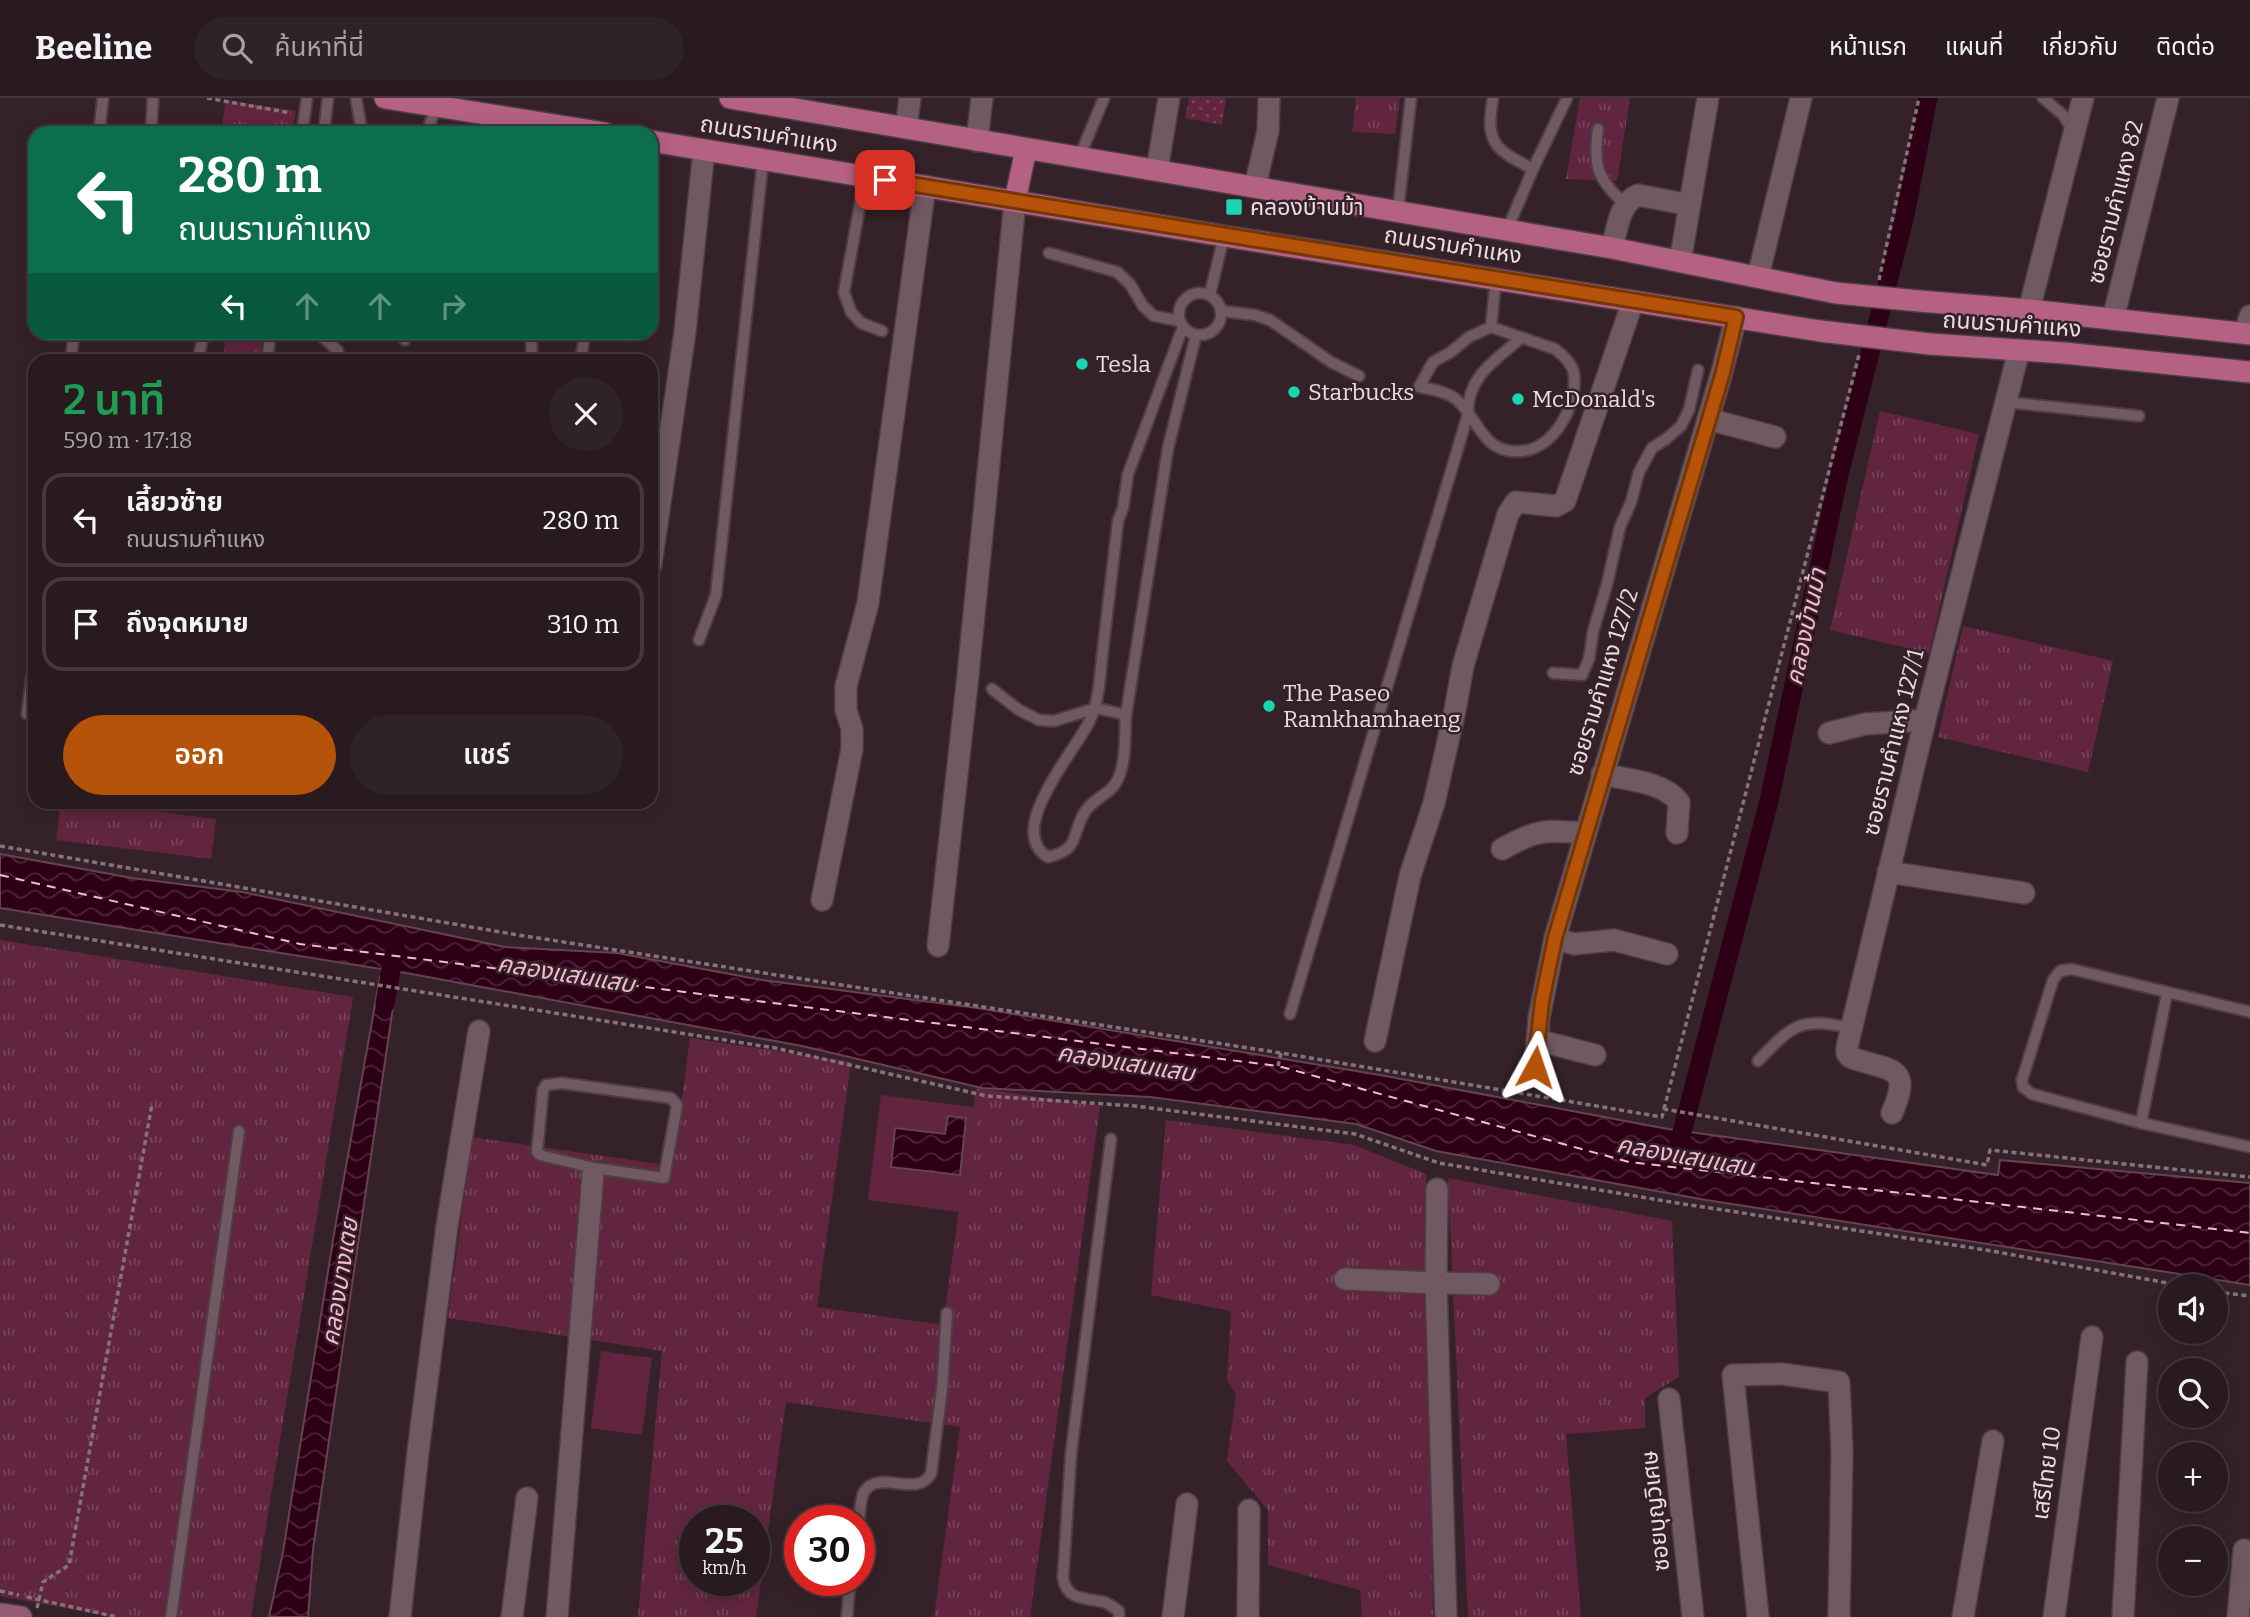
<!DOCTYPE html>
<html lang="th">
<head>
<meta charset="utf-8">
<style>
  body { margin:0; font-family:Bitter,"Noto Sans Thai",serif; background:#302328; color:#f1f3f6; height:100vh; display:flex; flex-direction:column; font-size:26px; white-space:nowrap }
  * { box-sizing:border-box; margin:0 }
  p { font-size:23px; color:#a5a1a4 }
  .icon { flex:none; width:38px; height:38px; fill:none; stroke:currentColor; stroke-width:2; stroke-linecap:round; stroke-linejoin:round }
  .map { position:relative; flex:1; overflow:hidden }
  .sheet { position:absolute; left:28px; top:256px; width:630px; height:455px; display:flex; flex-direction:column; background:#281a1f; border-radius:21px; box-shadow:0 4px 18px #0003,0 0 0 2px #44383d }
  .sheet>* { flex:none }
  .banner { position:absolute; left:28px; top:28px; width:630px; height:214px; border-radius:21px; box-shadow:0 4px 18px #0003,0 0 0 2px #44383d; background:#0b6e4f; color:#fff; overflow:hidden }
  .fabs { position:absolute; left:2158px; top:1176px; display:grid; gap:14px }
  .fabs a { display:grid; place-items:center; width:70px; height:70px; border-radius:50%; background:#281a1f; box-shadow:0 4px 18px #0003,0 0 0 2px #44383d; font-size:35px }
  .speed { position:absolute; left:679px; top:1407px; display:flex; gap:14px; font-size:35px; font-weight:700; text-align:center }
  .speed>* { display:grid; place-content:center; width:91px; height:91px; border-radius:50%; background:#281a1f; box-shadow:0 4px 18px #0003,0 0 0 2px #44383d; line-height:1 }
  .speed small { font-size:18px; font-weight:400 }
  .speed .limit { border:10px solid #d22; background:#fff; color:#111 }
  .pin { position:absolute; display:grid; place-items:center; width:60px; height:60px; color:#fff; margin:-30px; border-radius:14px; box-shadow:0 4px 10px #0006 }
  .me { position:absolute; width:77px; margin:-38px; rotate:5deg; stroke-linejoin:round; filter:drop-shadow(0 0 5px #0008) }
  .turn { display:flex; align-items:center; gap:24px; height:147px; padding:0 35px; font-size:32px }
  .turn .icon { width:91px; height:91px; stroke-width:2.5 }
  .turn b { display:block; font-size:49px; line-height:60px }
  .lanes { display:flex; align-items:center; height:66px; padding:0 35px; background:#0003; justify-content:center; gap:35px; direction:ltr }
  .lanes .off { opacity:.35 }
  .round { display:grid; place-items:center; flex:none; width:74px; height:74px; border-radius:37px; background:#302328 }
  .summary { display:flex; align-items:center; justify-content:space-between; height:119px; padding:0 35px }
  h1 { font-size:42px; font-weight:600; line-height:52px; color:#1e9e55 }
  .button { display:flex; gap:14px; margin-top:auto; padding:14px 35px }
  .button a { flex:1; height:80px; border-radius:42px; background:#b45309; color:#fff; font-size:28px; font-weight:600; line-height:80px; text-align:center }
  .button a+a { background:#302328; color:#f1f3f6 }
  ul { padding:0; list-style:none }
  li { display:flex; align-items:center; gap:21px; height:94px; margin:0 14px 10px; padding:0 21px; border:4px solid #44383d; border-radius:21px }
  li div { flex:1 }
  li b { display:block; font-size:26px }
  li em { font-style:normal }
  header { display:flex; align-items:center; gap:42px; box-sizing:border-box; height:98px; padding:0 35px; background:#281a1f; border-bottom:2px solid #44383d }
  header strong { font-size:33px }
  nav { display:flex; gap:38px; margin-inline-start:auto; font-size:24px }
  .search { width:490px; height:63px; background:#302328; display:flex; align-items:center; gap:18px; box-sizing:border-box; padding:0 24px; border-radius:38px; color:#a5a1a4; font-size:26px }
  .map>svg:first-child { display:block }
  .grass { fill:url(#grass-tufts); fill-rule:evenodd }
  .garden { fill:url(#garden-dots) }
  .pitch { fill:#622540 }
  .water { fill:url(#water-waves); stroke:#664253; stroke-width:2 }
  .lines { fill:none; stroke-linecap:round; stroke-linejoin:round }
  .canal { stroke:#2d0016; stroke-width:19 }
  .ferry { stroke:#f8b9d0; stroke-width:2; stroke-dasharray:9 7; stroke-linecap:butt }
  .lane-casing { stroke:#4d3d44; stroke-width:14 }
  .street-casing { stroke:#4d3d44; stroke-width:24 }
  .secondary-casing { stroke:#4d3d44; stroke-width:24 }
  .primary-casing { stroke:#4d3d44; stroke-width:24 }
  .path { stroke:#84747a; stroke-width:3.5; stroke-dasharray:5 3.5; stroke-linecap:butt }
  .lane { stroke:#705961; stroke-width:10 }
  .street { stroke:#705961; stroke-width:21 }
  .secondary { stroke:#925d73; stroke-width:21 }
  .primary { stroke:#b46184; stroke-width:21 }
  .primary-bridge-casing { stroke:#4d3d44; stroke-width:24; stroke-linecap:butt }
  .primary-bridge { stroke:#b46184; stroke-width:21 }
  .route-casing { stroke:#753606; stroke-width:18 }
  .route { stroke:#b45309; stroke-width:12 }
  .poi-dot { fill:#1ad5b2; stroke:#352229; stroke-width:2.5 }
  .labels { text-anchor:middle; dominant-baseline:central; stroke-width:5; stroke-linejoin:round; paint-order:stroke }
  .street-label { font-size:23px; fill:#eadde1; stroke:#352229 }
  .poi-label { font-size:23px; fill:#eadde1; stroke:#352229; text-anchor:start }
  .water-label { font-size:24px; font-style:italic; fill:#f8b9d0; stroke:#352229 }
</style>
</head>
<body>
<header>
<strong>Beeline</strong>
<div class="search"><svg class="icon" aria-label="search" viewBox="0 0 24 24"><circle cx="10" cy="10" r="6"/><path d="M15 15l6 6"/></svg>ค้นหาที่นี่</div>
<nav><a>หน้าแรก</a><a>แผนที่</a><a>เกี่ยวกับ</a><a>ติดต่อ</a></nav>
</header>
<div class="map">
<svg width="2250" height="1519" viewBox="0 0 2250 1519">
  <defs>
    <pattern id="grass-tufts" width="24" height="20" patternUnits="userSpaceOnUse" patternTransform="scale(1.75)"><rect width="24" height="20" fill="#622540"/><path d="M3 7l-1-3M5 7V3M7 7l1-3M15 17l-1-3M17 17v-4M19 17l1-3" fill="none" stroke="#79445b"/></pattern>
    <pattern id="garden-dots" width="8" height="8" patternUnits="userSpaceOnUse" patternTransform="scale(1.75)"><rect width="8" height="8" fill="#622540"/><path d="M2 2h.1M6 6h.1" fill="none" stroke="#79445b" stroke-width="1.8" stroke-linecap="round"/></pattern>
    <pattern id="water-waves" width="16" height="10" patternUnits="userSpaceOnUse" patternTransform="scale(1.75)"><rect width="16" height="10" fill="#2d0016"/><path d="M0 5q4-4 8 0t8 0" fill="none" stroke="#4c2538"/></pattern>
  </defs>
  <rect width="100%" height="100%" fill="#352229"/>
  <g class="grass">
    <path d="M1356 0H1400L1395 36 1352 34Z"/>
    <path d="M1580 0H1630L1617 83 1566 81Z"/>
    <path d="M226 2 296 13 292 35H221Z"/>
    <path d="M226 235H263L259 262 223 259Z"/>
    <path d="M1880 313 1979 336 1929 555 1830 532Z"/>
    <path d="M1963 528 2113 563 2088 674 1938 639Z"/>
    <path d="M61 704H137L136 711 216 721 211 761 56 742Z"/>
    <path d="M0 842 353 899 251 1519H113L0 1498Z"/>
    <path d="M690 940 851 964 817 1209 943 1227 976 990 1100 1008 1030 1519H934L960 1329 786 1304 756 1519H638L662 1253 448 1220 472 1039 673 1068ZM695 1423H754V1482H695Z"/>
    <path d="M1166 1022 1354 1047 1426 1076 1433 1519H1362L1360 1492 1268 1467V1412L1227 1363 1236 1297 1227 1282 1231 1213 1151 1197Z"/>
    <path d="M1448 1080 1672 1123 1679 1279 1645 1300V1330L1566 1336 1581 1519H1468Z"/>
  </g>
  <path class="garden" d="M1189 0H1226L1222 27 1185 20Z"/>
  <g class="pitch">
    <path d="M881 997 980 1010 967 1115 868 1102Z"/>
    <path d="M601 1253 652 1260 642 1337 591 1330Z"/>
  </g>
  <g class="water">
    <path d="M0 756 132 780 242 794 505 849 617 855 762 882 977 910 1380 977 1668 1031 1998 1077 2000 1062 2250 1085V1187L1706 1102 1436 1053 1356 1026 1150 999 982 990 802 948 406 875 0 810Z"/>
    <path d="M380 879 397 882 313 1451 308 1519H269L283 1454 335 1130Z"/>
    <path d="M948 1018 966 1020 960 1077 891 1069 895 1030 945 1036Z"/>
  </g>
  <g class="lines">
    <g class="canal">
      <path d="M385 906 395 849"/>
      <path d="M1676 1057 1769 703 1839 377 1905 117 1928 0"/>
    </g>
    <path class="ferry" d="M0 777 300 846 1278 968 1629 1064 2250 1135"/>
    <g class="lane-casing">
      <g id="lane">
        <path d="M356 0 362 35"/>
        <path d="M1493 0C1485 45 1494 51 1533 71"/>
        <path d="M2043 0 2063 17 2074 34"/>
        <path d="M1598 31C1593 68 1597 81 1625 106"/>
        <path d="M99 35 103 0"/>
        <path d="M151 35 153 0"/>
        <path d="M302 35 307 0"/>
        <path d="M324 35 328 0"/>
        <path d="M427 35 436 8"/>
        <path d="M1079 60 1104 0"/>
        <path d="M865 79 844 194 851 214 861 225 882 233"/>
        <path d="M1398 113 1411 0"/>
        <path d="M1507 132 1533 71 1567 0"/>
        <path d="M1049 155 1117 174 1130 186 1143 208 1154 218 1180 223"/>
        <circle cx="1200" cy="216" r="21"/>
        <path d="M1210 196 1224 138"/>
        <path d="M1222 213 1255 217 1270 222 1331 264 1359 278"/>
        <path d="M1491 229 1469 239 1451 254 1433 264 1419 289C1431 291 1449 294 1458 303 1480 323 1483 357 1522 353 1555 350 1578 306 1574 276 1572 265 1563 257 1555 251L1491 229 1496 180"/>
        <path d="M313 234 324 240 338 253 337 262"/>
        <path d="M531 234 532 262"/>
        <path d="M405 242 406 234"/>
        <path d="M71 262 74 234"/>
        <path d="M198 262 204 234"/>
        <path d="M267 262 271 234"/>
        <path d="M581 262 585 234"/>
        <path d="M2005 304 2139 318"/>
        <path d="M699 542 716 497 763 62"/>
        <path d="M1553 575 1582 577 1589 561 1593 534 1607 486 1620 429 1631 404 1639 374 1652 350 1666 341 1681 328 1689 312 1698 272"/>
        <path d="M992 591 1019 612 1039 622 1054 623 1096 610 1126 617 1168 350 1196 237"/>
        <path d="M27 616 35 555"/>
        <path d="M1126 617C1124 639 1128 674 1111 691 1102 699 1089 705 1083 717 1071 740 1079 752 1048 759 1004 733 1075 653 1089 624 1100 602 1100 575 1103 551 1108 508 1113 465 1118 423L1123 410 1128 376 1183 229"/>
        <path d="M2167 895 2141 1025 2250 1049"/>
        <path d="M1290 916 1468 316C1467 278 1496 262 1521 240"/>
        <path d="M1758 963C1792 928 1799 918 1850 930"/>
        <path d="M561 985 671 1000 677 1007 664 1080 594 1070 540 1057 537 1054 543 992 546 987Z"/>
        <path d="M2141 1025 2032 996 2023 989 2022 982 2053 882 2060 873 2071 871 2250 914"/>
        <path d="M1111 1041 1071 1356 1063 1480C1067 1503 1086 1500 1104 1504 1110 1506 1114 1510 1119 1513V1519"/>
        <path d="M859 1423C860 1414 860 1402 864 1394 879 1370 916 1401 931 1376L942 1291 947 1215"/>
        <path d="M171 1519 239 1033"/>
        <path d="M847 1519 850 1482"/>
      </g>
    </g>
    <g class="street-casing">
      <g id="street">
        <path d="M906 30 910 0"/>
        <path d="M977 43 982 0"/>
        <path d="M1157 72 1169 0"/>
        <path d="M1255 88 1268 33 1269 0"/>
        <path d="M1612 150C1617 132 1619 105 1638 97L1690 107"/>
        <path d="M1680 164 1708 0"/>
        <path d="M1758 179 1801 0"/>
        <path d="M2029 212 2083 0"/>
        <path d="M2113 221 2168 0"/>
        <path d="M2245 235 2250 218"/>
        <path d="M1708 321 1775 339"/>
        <path d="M651 466 685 234 704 52"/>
        <path d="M1829 635 1865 626 1925 622"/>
        <path d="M1602 676C1627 682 1662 683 1679 704L1677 735"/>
        <path d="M1502 751C1538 731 1544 732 1584 735"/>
        <path d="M1888 774 2024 795"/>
        <path d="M822 802 852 651V631L846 612V588L868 505 925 88"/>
        <path d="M1555 840 1574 846 1614 842 1667 856"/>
        <path d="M938 848 968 577 1015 103"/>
        <path d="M1537 942 1595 957"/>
        <path d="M1375 943 1410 778 1434 705 1455 612 1463 568 1508 416 1516 404 1556 408 1565 403 1633 203"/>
        <path d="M1535 969 1539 920 1555 840 1722 274 1736 219"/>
        <path d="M1892 1015C1914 964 1887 974 1850 959L1847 955V949L1925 622 2019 252"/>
        <path d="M1437 1091 1436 1185 1489 1186"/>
        <path d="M1345 1181 1436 1185 1446 1519"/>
        <path d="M1669 1301 1693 1519"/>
        <path d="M400 1519 418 1354 447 1128 479 933"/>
        <path d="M512 1519 527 1400"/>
        <path d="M557 1519 593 1076"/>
        <path d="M1173 1519 1187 1406"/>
        <path d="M1248 1519 1249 1412"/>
        <path d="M1758 1519 1733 1277 1782 1276 1839 1284 1842 1354 1839 1519"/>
        <path d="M1963 1519 1993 1343"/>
        <path d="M2054 1519 2092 1239"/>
        <path d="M2123 1519 2137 1264"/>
        <path d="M2238 1519 2244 1452"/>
      </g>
    </g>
    <g class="secondary-casing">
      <path id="secondary" d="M0 1516 21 1519"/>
    </g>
    <g class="primary-casing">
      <g id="primary">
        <path d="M385 0 605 35"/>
        <path d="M730 0 1612 150 1836 195"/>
        <path d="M651 43 1224 138 1820 233"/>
        <path d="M1015 103 1026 51"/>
        <path d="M1919 203 2029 212 2250 236"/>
        <path d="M1930 246 2064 255 2250 274"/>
      </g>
    </g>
    <g class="path">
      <path d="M207 0 291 15"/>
      <path d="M1879 182 1919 0"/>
      <path d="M0 748 512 836 1281 955 1662 1019 1664 1011 1987 1067 1990 1052 2250 1079"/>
      <path d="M0 827 775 950 987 998 1135 1008 1355 1036 1439 1065 1677 1105 1986 1152 2184 1188"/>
      <path d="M1278 968 1281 955"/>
      <path d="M1664 1011 1859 257"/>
      <path d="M2216 1194 2250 1198"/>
      <path d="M0 1493 19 1497"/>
      <path d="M27 1499 117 1519"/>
      <path d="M37 1510 43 1484 69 1467 152 1006"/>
    </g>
    <use href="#lane" class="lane"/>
    <use href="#street" class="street"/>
    <use href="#secondary" class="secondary"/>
    <use href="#primary" class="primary"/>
    <g class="primary-bridge-casing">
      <g id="primary-bridge">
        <path d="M1836 195 1919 203"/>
        <path d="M1820 233 1930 246"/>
      </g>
    </g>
    <use href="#primary-bridge" class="primary-bridge"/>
  </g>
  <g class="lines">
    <g class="route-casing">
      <path id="route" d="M885 82 1736 219 1723 274 1555 840 1542 903 1535 969"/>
    </g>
    <use href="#route" class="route"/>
  </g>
  <g class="poi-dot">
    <rect x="1225" y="100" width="18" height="18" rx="3.5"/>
    <circle cx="1082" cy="266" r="7"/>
    <circle cx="1294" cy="294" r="7"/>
    <circle cx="1518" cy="301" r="7"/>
    <circle cx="1269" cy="608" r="7"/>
  </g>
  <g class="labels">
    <g class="street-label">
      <text transform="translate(769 36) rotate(9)">ถนนรามคำแหง</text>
      <text transform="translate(2115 104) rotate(-76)">ซอยรามคำแหง 82</text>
      <text transform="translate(1453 147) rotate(9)">ถนนรามคำแหง</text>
      <text transform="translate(2012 226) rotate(4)">ถนนรามคำแหง</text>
      <text transform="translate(1602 584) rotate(-73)">ซอยรามคำแหง 127/2</text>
      <text transform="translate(1893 644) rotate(-76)">ซอยรามคำแหง 127/1</text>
      <text transform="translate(2046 1375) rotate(-82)">เสรีไทย 10</text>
      <text transform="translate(1655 1413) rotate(-96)">ซอยบุญวิเศษ</text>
    </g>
    <g class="poi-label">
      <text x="1250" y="109">คลองบ้านม้า</text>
      <text x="1096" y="266">Tesla</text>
      <text x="1308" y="294">Starbucks</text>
      <text x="1532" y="301">McDonald's</text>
      <text x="1283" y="595">The Paseo<tspan x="1283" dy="26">Ramkhamhaeng</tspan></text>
    </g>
    <g class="water-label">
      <text transform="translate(1806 529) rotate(-78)">คลองบ้านม้า</text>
      <text transform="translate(566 876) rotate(9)">คลองแสนแสบ</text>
      <text transform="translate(1126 965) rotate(9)">คลองแสนแสบ</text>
      <text transform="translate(1685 1058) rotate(10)">คลองแสนแสบ</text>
      <text transform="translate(340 1184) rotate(-81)">คลองบางเตย</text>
    </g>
  </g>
</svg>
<div class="fabs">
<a><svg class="icon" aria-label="sound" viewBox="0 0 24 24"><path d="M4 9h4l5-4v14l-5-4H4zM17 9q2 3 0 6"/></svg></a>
<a><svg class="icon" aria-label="search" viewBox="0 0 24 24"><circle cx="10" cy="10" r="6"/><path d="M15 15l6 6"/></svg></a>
<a>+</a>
<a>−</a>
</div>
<div class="speed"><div>25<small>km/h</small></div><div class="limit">30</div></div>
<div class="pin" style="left:885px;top:82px;background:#d93025"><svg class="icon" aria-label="arrive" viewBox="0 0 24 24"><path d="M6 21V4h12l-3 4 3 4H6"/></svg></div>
<svg class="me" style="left:1535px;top:969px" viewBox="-20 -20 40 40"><path d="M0-17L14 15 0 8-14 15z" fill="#b45309" stroke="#fff" stroke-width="4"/></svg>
<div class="banner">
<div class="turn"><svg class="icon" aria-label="left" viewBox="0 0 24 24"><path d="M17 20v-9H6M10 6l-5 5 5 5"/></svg><div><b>280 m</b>ถนนรามคำแหง</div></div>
<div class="lanes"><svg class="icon" aria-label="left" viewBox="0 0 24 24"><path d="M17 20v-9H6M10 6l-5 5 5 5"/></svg><svg class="icon off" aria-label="ahead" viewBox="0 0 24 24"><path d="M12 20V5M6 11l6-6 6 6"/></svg><svg class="icon off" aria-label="ahead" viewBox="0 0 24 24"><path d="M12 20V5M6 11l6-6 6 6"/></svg><svg class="icon off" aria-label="right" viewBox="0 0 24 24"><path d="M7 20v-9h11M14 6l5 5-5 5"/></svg></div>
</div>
<section class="sheet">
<div class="summary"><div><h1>2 นาที</h1><p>590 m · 17:18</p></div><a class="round"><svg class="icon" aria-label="close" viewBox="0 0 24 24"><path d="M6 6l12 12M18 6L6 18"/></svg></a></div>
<ul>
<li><svg class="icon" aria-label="left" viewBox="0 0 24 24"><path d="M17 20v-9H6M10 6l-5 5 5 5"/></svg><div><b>เลี้ยวซ้าย</b><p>ถนนรามคำแหง</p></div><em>280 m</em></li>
<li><svg class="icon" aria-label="arrive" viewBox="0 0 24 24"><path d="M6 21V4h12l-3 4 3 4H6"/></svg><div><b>ถึงจุดหมาย</b></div><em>310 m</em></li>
</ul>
<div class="button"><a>ออก</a><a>แชร์</a></div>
</section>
</div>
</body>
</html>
